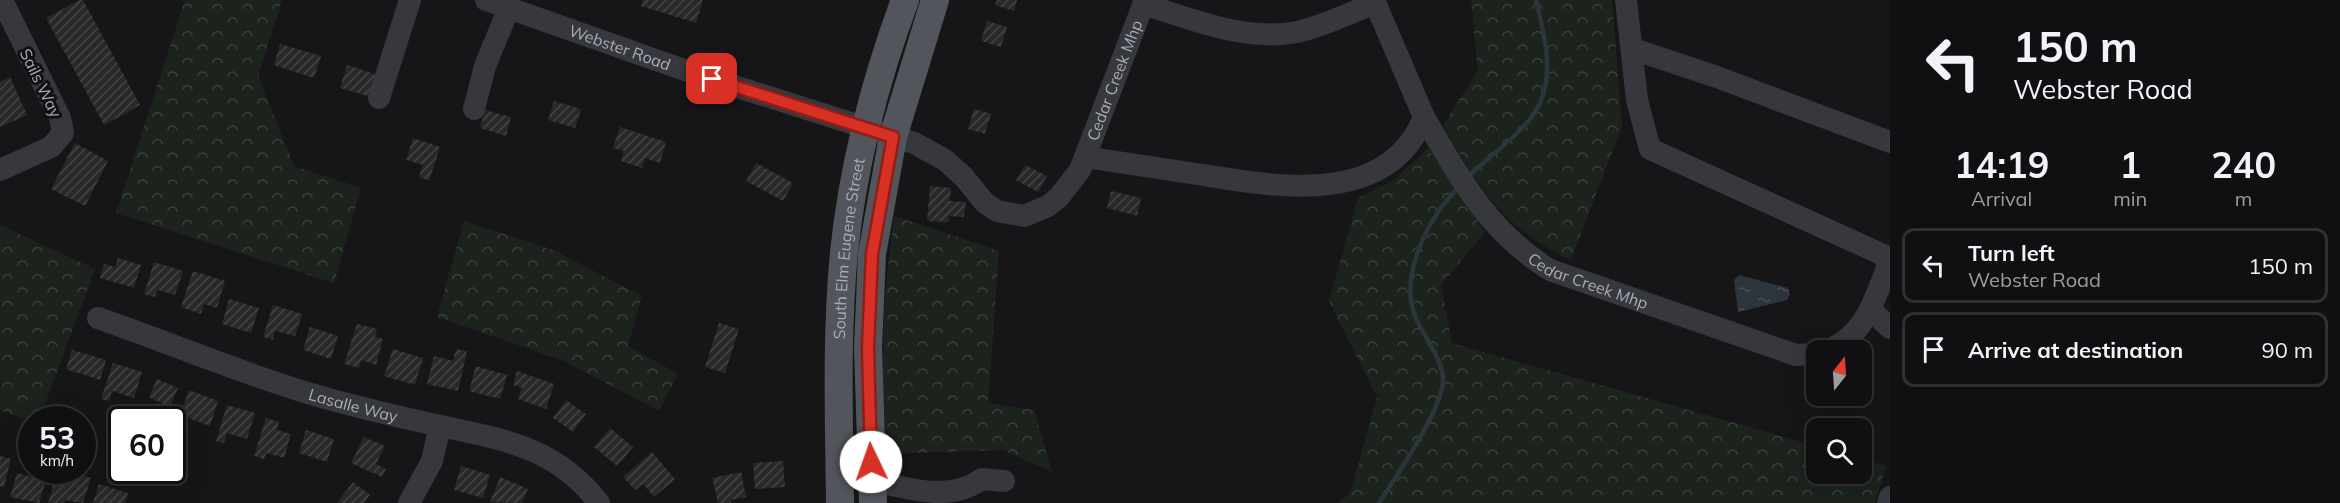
<!DOCTYPE html>
<html lang="en">
<head>
<meta charset="utf-8">
<style>
  body { margin:0; font-family:Mulish,sans-serif; background:#19191b; color:#f1f3f6; height:100vh; display:flex; flex-direction:column; font-size:22px; white-space:nowrap }
  * { box-sizing:border-box; margin:0 }
  p { font-size:20px; color:#9c9d9f }
  .icon { flex:none; width:33px; height:33px; fill:none; stroke:currentColor; stroke-width:2; stroke-linecap:round; stroke-linejoin:round }
  .map { position:relative; flex:1; overflow:hidden }
  .side { display:flex; flex-direction:column; background:#101012; width:450px }
  .side>* { flex:none }
  .top-card { background:#101012; color:#f1f3f6; overflow:hidden }
  .needle { width:39px; rotate:17deg }
  .buttons { position:absolute; left:1806px; top:340px; display:grid; gap:12px }
  .buttons a { display:grid; place-items:center; width:66px; height:66px; border-radius:12px; background:#101012; box-shadow:0 6px 24px #0002,0 0 0 2px #303032; font-size:30px }
  .speed { position:absolute; left:18px; top:406px; display:flex; gap:12px; font-size:30px; font-weight:700; text-align:center }
  .speed>* { display:grid; place-content:center; width:78px; height:78px; border-radius:50%; background:#101012; box-shadow:0 6px 24px #0002,0 0 0 2px #303032; line-height:1 }
  .speed small { font-size:15px; font-weight:400 }
  .speed .limit { border:3px solid #111; border-radius:9px; background:#fff; color:#111 }
  .pin { position:absolute; display:grid; place-items:center; width:51px; height:51px; color:#fff; margin:-26px; border-radius:12px; box-shadow:0 3px 9px #0006 }
  .me { position:absolute; width:66px; margin:-33px; rotate:357deg; stroke-linejoin:round; filter:drop-shadow(0 0 4px #0008) }
  .turn { display:flex; align-items:center; gap:21px; height:126px; padding:0 24px; font-size:27px }
  .turn .icon { width:78px; height:78px; stroke-width:2.5 }
  .turn b { display:block; font-size:42px; line-height:51px }
  .eta { display:flex; justify-content:space-evenly; align-items:center; height:102px; text-align:center }
  .eta b { font-size:36px; font-weight:700; line-height:42px }
  ul { padding:0; list-style:none }
  li { display:flex; align-items:center; gap:18px; height:75px; margin:0 12px 9px; padding:0 12px; border:3px solid #303032; border-radius:12px }
  li div { flex:1 }
  li b { display:block; font-size:22px }
  li em { font-style:normal }
  main { display:flex; flex:1; min-height:0 }
  .map>svg:first-child { display:block }
  .forest { fill:url(#forest-crowns) }
  .water { fill:url(#water-ripples) }
  .lines { fill:none; stroke-linecap:round; stroke-linejoin:round }
  .stream { stroke:#2c353c; stroke-width:4.5 }
  .building { fill:url(#building-hatch) }
  .minor { stroke:#37383d; stroke-width:22 }
  .major { stroke:#53555c; stroke-width:28 }
  .route-casing { stroke:#8d1f18; stroke-width:15 }
  .route { stroke:#d93025; stroke-width:10 }
  .labels { text-anchor:middle; dominant-baseline:central; stroke-width:6; stroke-linejoin:round; paint-order:stroke }
  .street-label { font-size:16px; fill:#a8adb8; stroke:#111113 }
</style>
</head>
<body>
<main>
<div class="map">
<svg width="1890" height="503" viewBox="0 0 1890 503">
  <defs>
    <pattern id="forest-crowns" width="20" height="18" patternUnits="userSpaceOnUse" patternTransform="scale(1.5)"><rect width="20" height="18" fill="#1c231d"/><path d="M2 6a3 3 0 1 1 6 0M12 15a3 3 0 1 1 6 0" fill="none" stroke="#3a403c"/></pattern>
    <pattern id="water-ripples" width="26" height="14" patternUnits="userSpaceOnUse" patternTransform="scale(1.5)"><rect width="26" height="14" fill="#2c353c"/><path d="M2 4q2-2 4 0t4 0M15 11q2-2 4 0t4 0" fill="none" stroke="#485056"/></pattern>
    <pattern id="building-hatch" width="6" height="6" patternUnits="userSpaceOnUse" patternTransform="scale(1.5)"><rect width="6" height="6" fill="#29292c"/><path d="M-1 1l2-2M0 6l6-6M5 7l2-2" fill="none" stroke="#454548"/></pattern>
  </defs>
  <rect width="100%" height="100%" fill="#161618"/>
  <g class="forest">
    <path d="M185 0H282L258 76 294 166 361 188 334 283 116 213Z"/>
    <path d="M1471 0H1612L1622 126 1571 260C1503 228 1479 188 1443 125L1478 71Z"/>
    <path d="M1428 148 1485 232 1441 285 1452 343 1816 446V474H1862V459L1886 466 1875 503H1337L1350 494 1377 397 1329 301 1358 198 1394 180Z"/>
    <path d="M894 216 999 251 988 403 1034 410 1052 472 1003 450 887 454 882 373 885 293Z"/>
    <path d="M464 221 553 250 642 296 628 346 678 374 659 411 564 361 437 317Z"/>
    <path d="M0 225 95 269 39 420 31 421 0 410Z"/>
  </g>
  <path class="water" d="M1739 275 1788 288 1790 294 1787 300 1738 312 1734 280Z"/>
  <g class="lines">
    <g class="stream">
      <path d="M1468 177C1486 159 1509 143 1526 124 1559 88 1546 42 1536 0"/>
      <path d="M1379 503C1395 478 1445 406 1443 378 1441 355 1423 337 1415 316 1399 274 1429 217 1458 188"/>
    </g>
  </g>
  <g class="building">
    <path d="M80 0H83L140 105 104 125 46 18Z"/>
    <path d="M643 0H703L696 23 641 6Z"/>
    <path d="M997 0H1017L1014 11 995 5Z"/>
    <path d="M987 21 1007 27 1001 47 981 41Z"/>
    <path d="M280 44 321 56 314 78 274 65Z"/>
    <path d="M347 65 378 75 371 97 340 88Z"/>
    <path d="M10 77 27 115 0 127V82Z"/>
    <path d="M554 101 581 109 575 128 548 120Z"/>
    <path d="M974 109 991 114 985 134 968 129Z"/>
    <path d="M485 110 511 117 506 136 480 128Z"/>
    <path d="M620 127 666 142 660 163 645 158 642 168 621 161 624 151 613 148Z"/>
    <path d="M413 138 440 147 429 181 419 177 423 165 406 160Z"/>
    <path d="M75 143 108 161 85 206 51 189Z"/>
    <path d="M756 163 793 183 783 201 746 181Z"/>
    <path d="M1025 165 1047 176 1038 192 1016 180Z"/>
    <path d="M930 186 951 188 950 201 966 202 964 217 949 216 948 222 927 221Z"/>
    <path d="M1111 191 1141 198 1137 216 1107 208Z"/>
    <path d="M118 258 141 265 134 288 100 278 104 264 115 267Z"/>
    <path d="M154 262 183 271 175 295 157 290 155 297 144 294Z"/>
    <path d="M193 271 225 281 217 308 204 304 201 314 181 307Z"/>
    <path d="M229 299 259 308 251 333 222 324Z"/>
    <path d="M273 305 302 314 295 336 275 331 273 340 263 337Z"/>
    <path d="M719 323 739 329 725 373 705 367Z"/>
    <path d="M357 324 377 329 375 337 383 339 376 365 361 360 359 368 344 364Z"/>
    <path d="M310 327 338 336 331 359 303 350Z"/>
    <path d="M393 349 423 358 415 385 384 376Z"/>
    <path d="M456 349 467 351 458 391 427 384 434 356 453 361Z"/>
    <path d="M72 350 106 360 100 380 66 369Z"/>
    <path d="M113 363 142 372 134 398 112 391 109 401 101 399Z"/>
    <path d="M476 366 507 375 500 399 469 391Z"/>
    <path d="M517 371 554 384 546 409 518 399 522 388 513 385Z"/>
    <path d="M157 379 178 388 170 407 149 397Z"/>
    <path d="M189 390 218 401 210 426 180 415Z"/>
    <path d="M566 400 586 414 573 432 553 418Z"/>
    <path d="M227 405 255 413 247 439 227 433 224 443 216 441Z"/>
    <path d="M266 418 279 422 277 430 291 434 284 458 266 453 264 459 254 456Z"/>
    <path d="M610 428 633 447 617 466 594 447Z"/>
    <path d="M306 430 334 439 327 462 299 453Z"/>
    <path d="M364 437 385 446 376 464 386 469 382 477 351 463Z"/>
    <path d="M652 452 675 479 654 497 643 484 635 490 623 477Z"/>
    <path d="M0 456 11 459 4 487 0 486Z"/>
    <path d="M783 461 785 487 755 489 753 463Z"/>
    <path d="M461 466 490 475 483 498 454 490Z"/>
    <path d="M57 471H69L91 478 83 503 65 500 64 503H48Z"/>
    <path d="M741 472 746 497 730 500 731 503H718L712 478Z"/>
    <path d="M17 473 46 481 39 503 10 497Z"/>
    <path d="M500 477 528 489 522 503 490 502Z"/>
    <path d="M353 482 370 495 364 503H337Z"/>
    <path d="M99 484 128 493 125 503H93Z"/>
  </g>
  <g class="lines">
    <g class="minor">
      <path id="s1" d="M486 0 690 72 914 143 945 160 964 177 984 202 997 211 1024 216 1048 206 1059 197 1080 170 1145 0"/>
      <path d="M1626 0 1637 100 1650 149 1890 258"/>
      <path d="M1143 4C1192 19 1245 42 1297 32 1324 26 1350 13 1375 3"/>
      <path d="M1633 49 1717 77 1890 142"/>
      <path d="M379 98 410 0"/>
      <path d="M474 109 485 66 509 8"/>
      <path id="s2" d="M1424 117C1461 180 1488 231 1550 270L1796 355 1816 354"/>
      <path d="M1085 157C1124 163 1164 169 1203 175 1278 187 1388 207 1424 117L1374 0"/>
      <path d="M0 170 51 147 63 133 60 118 2 0"/>
      <path d="M1871 310 1890 328"/>
      <path id="s3" d="M98 318C164 341 229 368 295 389 338 403 382 413 427 423 495 439 552 442 599 503"/>
      <path d="M1825 351C1866 337 1876 296 1890 259"/>
      <path d="M872 481C910 488 948 503 982 479L1004 481"/>
      <path d="M409 503 432 461 440 426"/>
      <path d="M1888 503 1890 497"/>
    </g>
    <g class="major">
      <path id="s4" d="M840 503C839 419 836 336 844 252 853 167 875 81 905 0"/>
      <path d="M873 503 868 348 872 254 893 137 935 0"/>
    </g>
  </g>
  <g class="lines">
    <g class="route-casing">
      <path id="route" d="M712 79 893 137 872 254 868 348 871 462"/>
    </g>
    <use href="#route" class="route"/>
  </g>
  <g class="labels">
    <g class="street-label">
      <text stroke="none"><textPath href="#s1" startOffset="142">Webster Road</textPath></text>
      <text stroke="none"><textPath href="#s1" startOffset="758">Cedar Creek Mhp</textPath></text>
      <text transform="translate(41 83) rotate(64)">Sails Way</text>
      <text stroke="none"><textPath href="#s4" startOffset="255">South Elm Eugene Street</textPath></text>
      <text stroke="none"><textPath href="#s2" startOffset="240">Cedar Creek Mhp</textPath></text>
      <text stroke="none"><textPath href="#s3" startOffset="270">Lasalle Way</textPath></text>
    </g>
  </g>
</svg>
<div class="buttons">
<a><svg class="needle" viewBox="-14 -14 28 28"><path d="M0-13l5 13h-10z" fill="#e53935"/><path d="M0 13l5-13h-10z" fill="#9c9d9f"/></svg></a>
<a><svg class="icon" aria-label="search" viewBox="0 0 24 24"><circle cx="10" cy="10" r="6"/><path d="M15 15l6 6"/></svg></a>
</div>
<div class="speed"><div>53<small>km/h</small></div><div class="limit">60</div></div>
<div class="pin" style="left:712px;top:79px;background:#d93025"><svg class="icon" aria-label="arrive" viewBox="0 0 24 24"><path d="M6 21V4h12l-3 4 3 4H6"/></svg></div>
<svg class="me" style="left:871px;top:462px" viewBox="-20 -20 40 40"><circle r="19" fill="#fff"/><path d="M0-13L10 11 0 6-10 11z" fill="#d93025"/></svg>
</div>
<section class="side">
<div class="top-card">
<div class="turn"><svg class="icon" aria-label="left" viewBox="0 0 24 24"><path d="M17 20v-9H6M10 6l-5 5 5 5"/></svg><div><b>150 m</b>Webster Road</div></div>
</div>
<div class="eta">
<div><b>14:19</b><p>Arrival</p></div>
<div><b>1</b><p>min</p></div>
<div><b>240</b><p>m</p></div>
</div>
<ul>
<li><svg class="icon" aria-label="left" viewBox="0 0 24 24"><path d="M17 20v-9H6M10 6l-5 5 5 5"/></svg><div><b>Turn left</b><p>Webster Road</p></div><em>150 m</em></li>
<li><svg class="icon" aria-label="arrive" viewBox="0 0 24 24"><path d="M6 21V4h12l-3 4 3 4H6"/></svg><div><b>Arrive at destination</b></div><em>90 m</em></li>
</ul>
</section>
</main>
</body>
</html>
